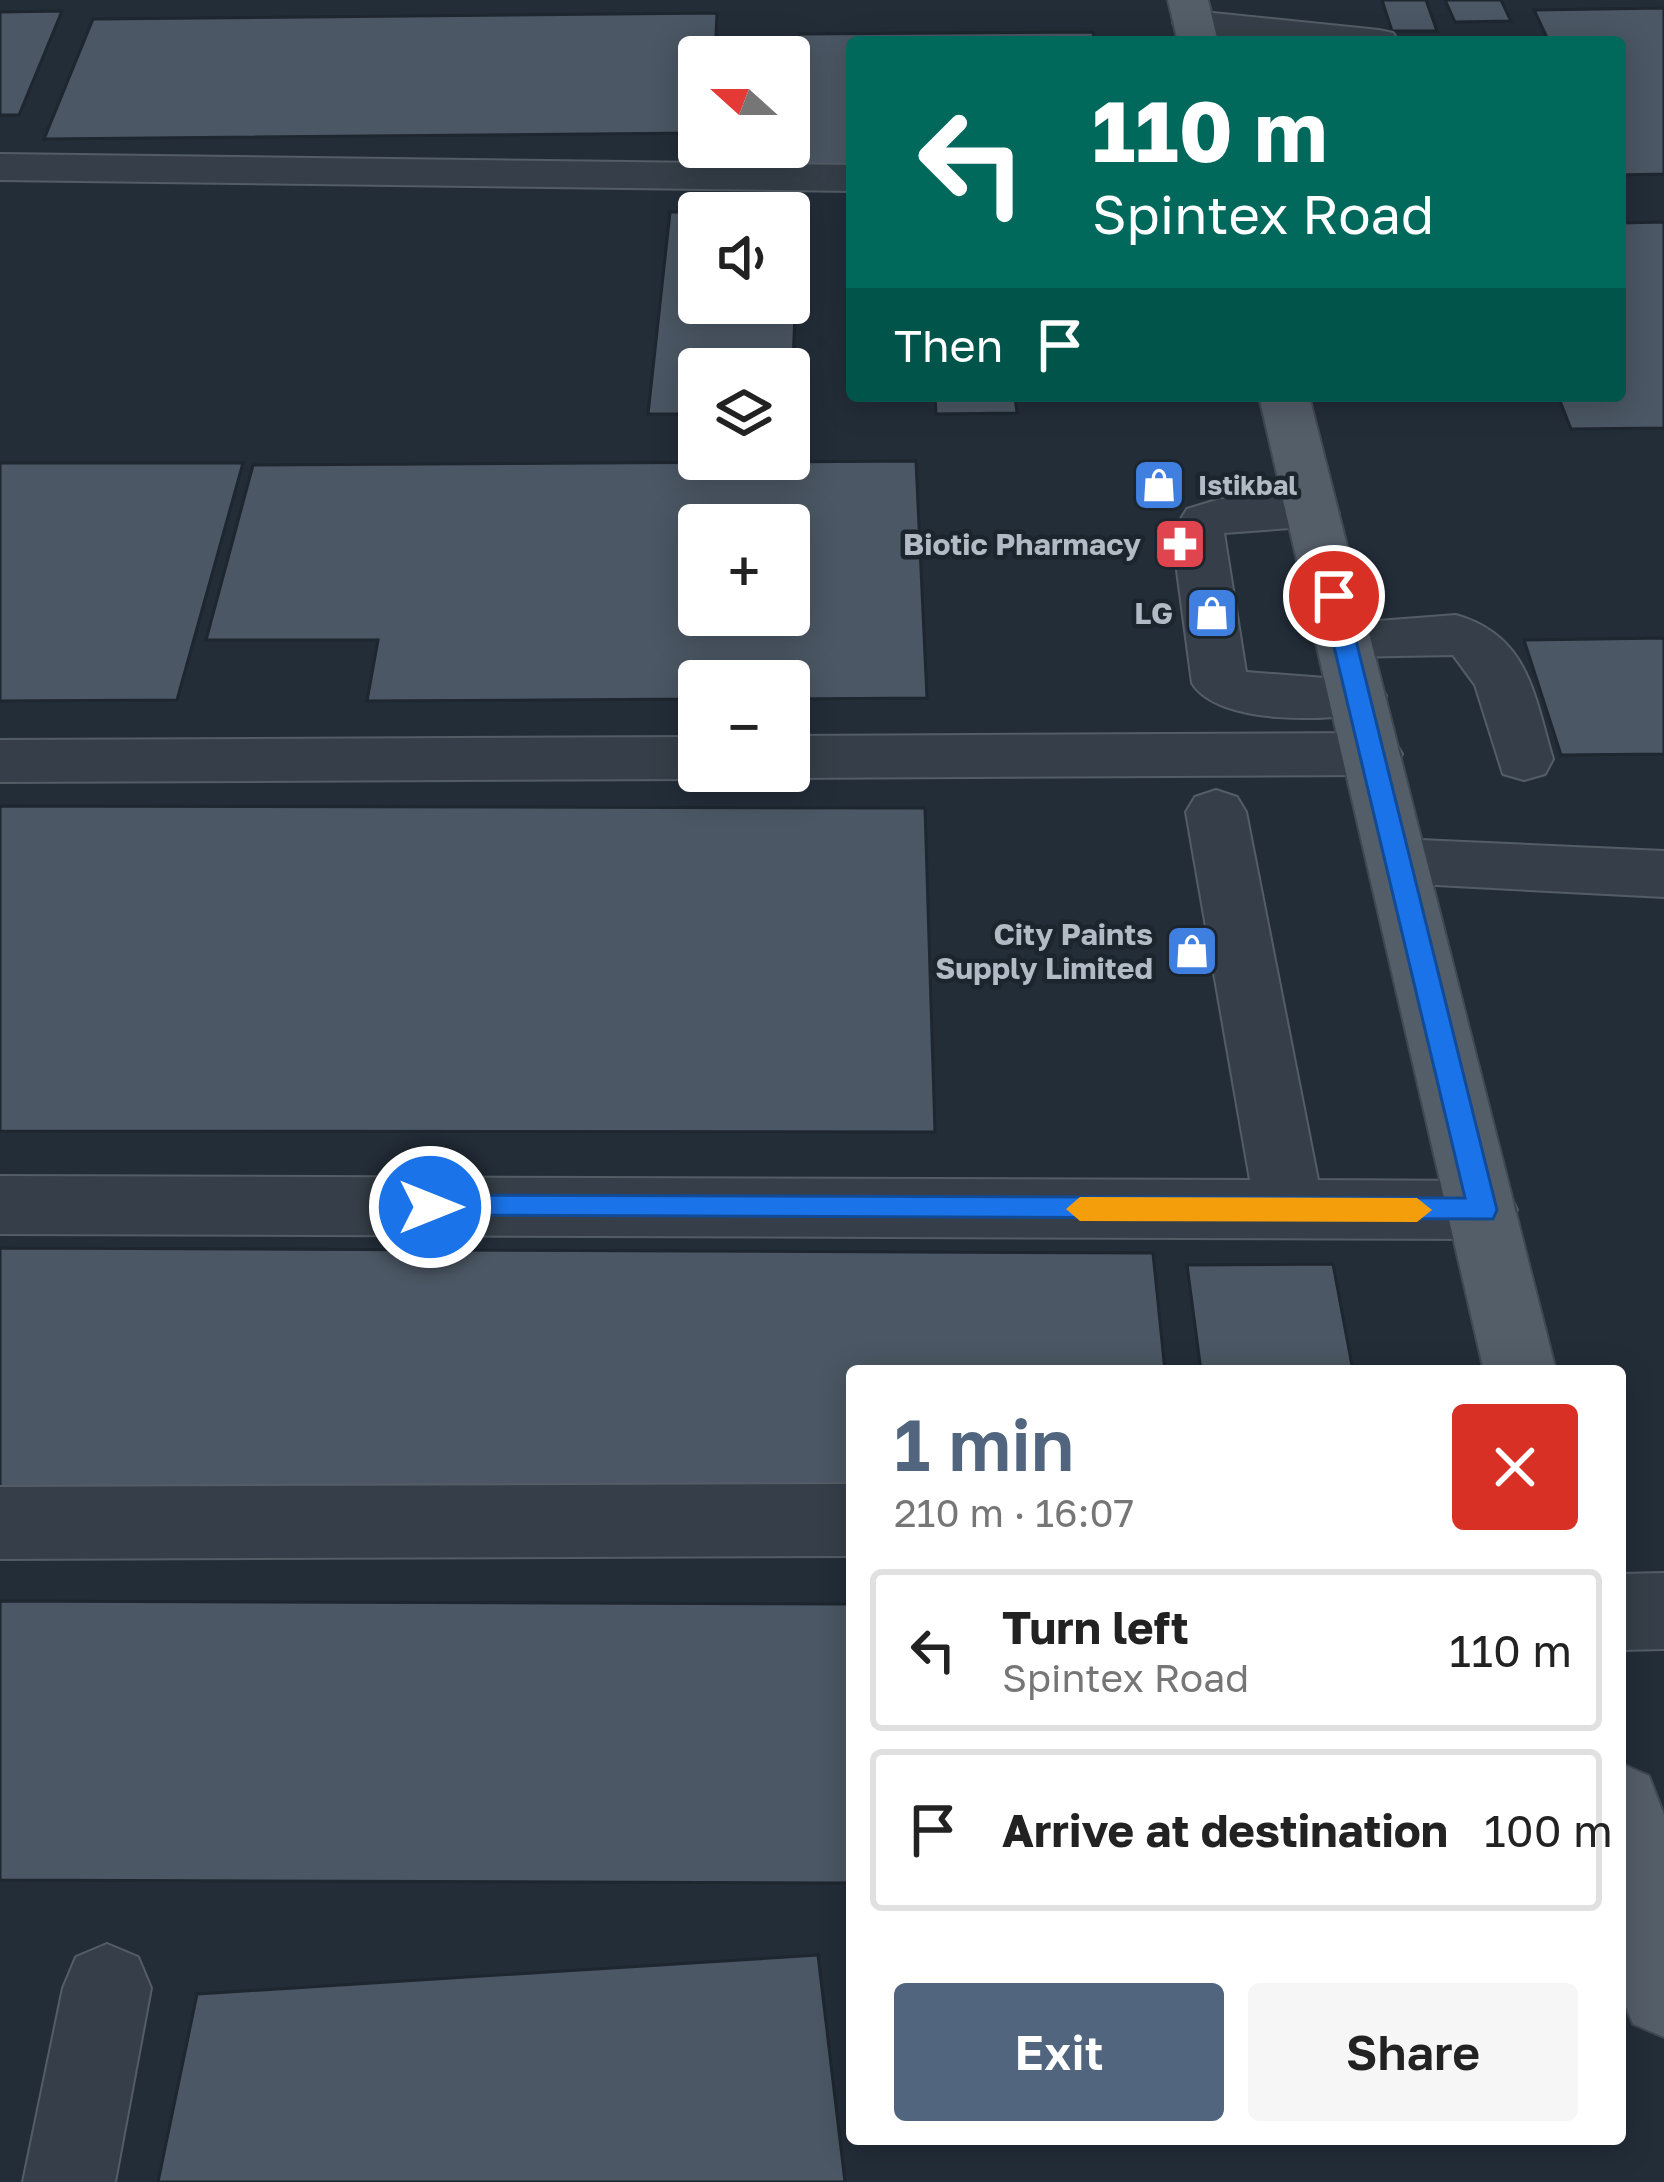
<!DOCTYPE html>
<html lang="en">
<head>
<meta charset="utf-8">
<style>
  body { margin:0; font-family:"Golos Text",sans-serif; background:#f6f6f6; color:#222; height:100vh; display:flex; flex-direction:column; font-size:45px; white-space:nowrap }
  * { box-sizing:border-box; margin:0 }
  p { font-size:39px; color:#767676 }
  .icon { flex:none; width:66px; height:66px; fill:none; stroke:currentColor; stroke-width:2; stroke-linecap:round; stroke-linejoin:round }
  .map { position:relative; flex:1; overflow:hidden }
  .sheet { position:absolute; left:846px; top:1365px; width:780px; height:780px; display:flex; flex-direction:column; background:#fff; border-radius:12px; box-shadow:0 6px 30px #0003 }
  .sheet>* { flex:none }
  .hud { position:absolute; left:846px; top:36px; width:780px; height:366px; border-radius:12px; box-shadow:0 6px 30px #0003; background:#00695c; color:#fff; overflow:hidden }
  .needle { width:78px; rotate:291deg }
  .controls { position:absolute; left:678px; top:36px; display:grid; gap:24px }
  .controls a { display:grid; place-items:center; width:132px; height:132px; border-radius:12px; background:#fff; box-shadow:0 6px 30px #0003; font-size:60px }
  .pin { position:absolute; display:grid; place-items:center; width:102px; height:102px; color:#fff; margin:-51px; border:6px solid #fff; border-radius:50%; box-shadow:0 3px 12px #0007 }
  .me { position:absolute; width:132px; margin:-66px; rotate:90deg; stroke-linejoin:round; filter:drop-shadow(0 0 9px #0008) }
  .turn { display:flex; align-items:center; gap:42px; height:252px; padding:0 48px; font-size:54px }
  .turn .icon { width:156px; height:156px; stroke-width:2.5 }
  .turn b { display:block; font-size:84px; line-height:102px }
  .then { display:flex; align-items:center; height:114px; padding:0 48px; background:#0003; gap:24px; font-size:45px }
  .round { display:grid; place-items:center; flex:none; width:126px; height:126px; border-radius:12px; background:#f6f6f6 }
  .head { display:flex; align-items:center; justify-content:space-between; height:204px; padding:0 48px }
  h1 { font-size:72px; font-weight:600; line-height:90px; color:#51657f }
  .button { display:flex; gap:24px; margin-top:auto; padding:24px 48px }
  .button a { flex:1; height:138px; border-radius:12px; background:#51657f; color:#fff; font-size:48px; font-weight:600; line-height:138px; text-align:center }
  .button a+a { background:#f6f6f6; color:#222 }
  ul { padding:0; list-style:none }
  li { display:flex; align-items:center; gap:36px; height:162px; margin:0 24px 18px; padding:0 24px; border:6px solid #e0e0e0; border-radius:12px }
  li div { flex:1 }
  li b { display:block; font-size:45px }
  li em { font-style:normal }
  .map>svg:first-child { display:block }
  .building { fill:#4b5764; stroke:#1e262f; stroke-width:3; fill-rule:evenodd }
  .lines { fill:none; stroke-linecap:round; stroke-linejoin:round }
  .minor-casing { stroke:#545d66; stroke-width:4 }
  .major-casing { stroke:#404852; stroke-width:4 }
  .minor { fill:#363f49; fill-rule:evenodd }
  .major { fill:#545e69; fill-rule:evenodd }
  .route { fill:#1a73e8; stroke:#114b97; stroke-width:3 }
  .slow { fill:#f59e0b }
  .labels { text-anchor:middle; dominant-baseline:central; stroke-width:9; stroke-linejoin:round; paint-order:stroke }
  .far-poi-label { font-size:27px; font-weight:bold; fill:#b1bac5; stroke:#1c242d; text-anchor:start }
  .poi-label { font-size:30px; font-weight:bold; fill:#b1bac5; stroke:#1c242d; text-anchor:end }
</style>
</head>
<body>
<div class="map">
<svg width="1664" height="2182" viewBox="0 0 1664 2182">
  <rect width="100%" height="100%" fill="#232d38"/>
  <g class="building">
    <path d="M1382 0H1426L1437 31H1392Z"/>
    <path d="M1445 0H1501L1511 21 1455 22Z"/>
    <path d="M1664 8V174L1620 175V42H1549L1534 10Z"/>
    <path d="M62 11 19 115H0V12Z"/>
    <path d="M717 13 715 57H699V133L44 139 93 19Z"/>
    <path d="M1093 32 1095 42H852V169H800L799 34Z"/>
    <path d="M670 212H799L791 414 789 369H699V414H648ZM699 213H789V303H699Z"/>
    <path d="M1664 222V428L1571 429 1558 396H1620V223Z"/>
    <path d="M935 396H1015L1017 413 936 414Z"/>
    <path d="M916 461 927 698 789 699V681H699V699L367 701 378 640H206L253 465ZM699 525H789V615H699Z"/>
    <path d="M0 463H243L177 700 0 701Z"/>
    <path d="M1664 638V754L1561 755 1524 640Z"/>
    <path d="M0 806 925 808 935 1132 0 1131Z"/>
    <path d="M0 1248 1153 1253 1165 1371H852V1507L0 1503Z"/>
    <path d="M1333 1264 1353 1371H1201L1187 1265Z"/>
    <path d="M0 1601 852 1604V1883L0 1880Z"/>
    <path d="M818 1955 845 2182H158L197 1994Z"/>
  </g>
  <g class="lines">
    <g class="minor-casing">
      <g id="minor">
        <path d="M1193 11 1379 30 1393 33 1399 42H1260L1179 32 1173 23 1179 14Z"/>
        <path d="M0 154 852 165V191L0 180Z"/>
        <path d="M1313 496 1331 501 1339 513 1331 525 1224 533 1246 672 1378 682 1386 696 1378 710C1334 722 1218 726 1192 683L1172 533 1187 509 1220 499Z"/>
        <path d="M1456 615C1529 636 1534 695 1553 759L1545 774 1524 780 1503 774 1475 685 1453 655 1344 657 1325 651 1316 638 1325 625Z"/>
        <path d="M1373 733 1393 739 1402 754 1393 769 1373 775 789 778 768 771H789V736Z"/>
        <path d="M699 737V771H720L699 779 0 782V740Z"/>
        <path d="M1216 790 1237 797 1246 812 1318 1180 1483 1181 1507 1189 1517 1210 1507 1231 1483 1239 0 1234V1176L1250 1180 1186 812 1195 797Z"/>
        <path d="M1398 839 1664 851V897L1398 883 1377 877 1368 861 1377 845Z"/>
        <path d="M852 1484V1556L0 1559V1487Z"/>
        <path d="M1664 1573V1649L1620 1650V1574Z"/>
        <path d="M107 1944 138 1957 151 1988 115 2182H23L63 1988 76 1957Z"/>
      </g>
    </g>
    <g class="major-casing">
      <g id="major">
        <path d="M1168 0H1208L1218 42H1178Z"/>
        <path d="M1259 396H1309L1556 1371H1484Z"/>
        <path d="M1620 1763 1649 1776 1664 1815V2037L1633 2024 1620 1992Z"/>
      </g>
    </g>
    <use href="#minor" class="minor"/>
    <use href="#major" class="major"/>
  </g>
  <path class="route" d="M1334 589 1345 596 1497 1210 1493 1219 420 1215 415 1207 430 1195 1465 1198 1322 596Z"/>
  <path class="slow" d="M1080 1197 1417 1198 1432 1210 1417 1222 1080 1221 1066 1209Z"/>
  <defs>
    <g id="shop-square" transform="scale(2.7)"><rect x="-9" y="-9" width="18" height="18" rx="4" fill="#3f7fe0" stroke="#1c242d"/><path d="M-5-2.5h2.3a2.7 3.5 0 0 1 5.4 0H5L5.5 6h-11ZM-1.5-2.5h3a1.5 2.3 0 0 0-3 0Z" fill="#fff"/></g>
    <g id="pharmacy-square" transform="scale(2.7)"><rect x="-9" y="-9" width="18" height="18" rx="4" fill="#e0444e" stroke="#1c242d"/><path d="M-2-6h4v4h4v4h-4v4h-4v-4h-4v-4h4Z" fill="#fff"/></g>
  </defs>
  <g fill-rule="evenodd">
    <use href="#shop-square" x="1159" y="485"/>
    <use href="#pharmacy-square" x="1180" y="544"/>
    <use href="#shop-square" x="1212" y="613"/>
    <use href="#shop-square" x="1192" y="951"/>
  </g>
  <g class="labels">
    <g class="far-poi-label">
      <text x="1198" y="485">Istikbal</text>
    </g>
    <g class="poi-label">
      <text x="1141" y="544">Biotic Pharmacy</text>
      <text x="1173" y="613">LG</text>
      <text x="1153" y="934">City Paints<tspan x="1153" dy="34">Supply Limited</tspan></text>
    </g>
  </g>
</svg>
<div class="controls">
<a><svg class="needle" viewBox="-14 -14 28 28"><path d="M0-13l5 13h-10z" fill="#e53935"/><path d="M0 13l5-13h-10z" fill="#767676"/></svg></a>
<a><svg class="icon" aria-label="sound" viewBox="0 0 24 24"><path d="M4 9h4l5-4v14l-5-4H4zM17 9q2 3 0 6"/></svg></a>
<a><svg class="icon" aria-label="layers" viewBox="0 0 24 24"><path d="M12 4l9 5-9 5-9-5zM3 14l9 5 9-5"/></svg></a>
<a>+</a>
<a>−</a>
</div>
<div class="pin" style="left:1334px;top:596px;background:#d93025"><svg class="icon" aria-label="arrive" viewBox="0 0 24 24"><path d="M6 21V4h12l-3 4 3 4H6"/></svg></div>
<svg class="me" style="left:430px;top:1207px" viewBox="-20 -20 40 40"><circle r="17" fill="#1a73e8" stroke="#fff" stroke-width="3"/><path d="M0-11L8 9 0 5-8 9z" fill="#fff"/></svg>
<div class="hud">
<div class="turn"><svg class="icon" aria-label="left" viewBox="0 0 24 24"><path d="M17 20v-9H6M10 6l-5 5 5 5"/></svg><div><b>110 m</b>Spintex Road</div></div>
<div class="then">Then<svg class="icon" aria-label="arrive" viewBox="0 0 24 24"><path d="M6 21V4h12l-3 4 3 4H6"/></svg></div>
</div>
<section class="sheet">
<div class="head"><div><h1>1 min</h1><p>210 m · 16:07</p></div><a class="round" style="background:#d93025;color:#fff"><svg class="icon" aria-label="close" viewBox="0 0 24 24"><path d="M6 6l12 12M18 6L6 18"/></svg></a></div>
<ul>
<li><svg class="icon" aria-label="left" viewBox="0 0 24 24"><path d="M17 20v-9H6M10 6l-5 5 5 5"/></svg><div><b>Turn left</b><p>Spintex Road</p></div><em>110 m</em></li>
<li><svg class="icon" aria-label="arrive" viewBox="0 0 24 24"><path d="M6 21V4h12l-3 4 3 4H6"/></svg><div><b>Arrive at destination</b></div><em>100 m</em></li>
</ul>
<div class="button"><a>Exit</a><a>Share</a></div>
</section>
</div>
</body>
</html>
